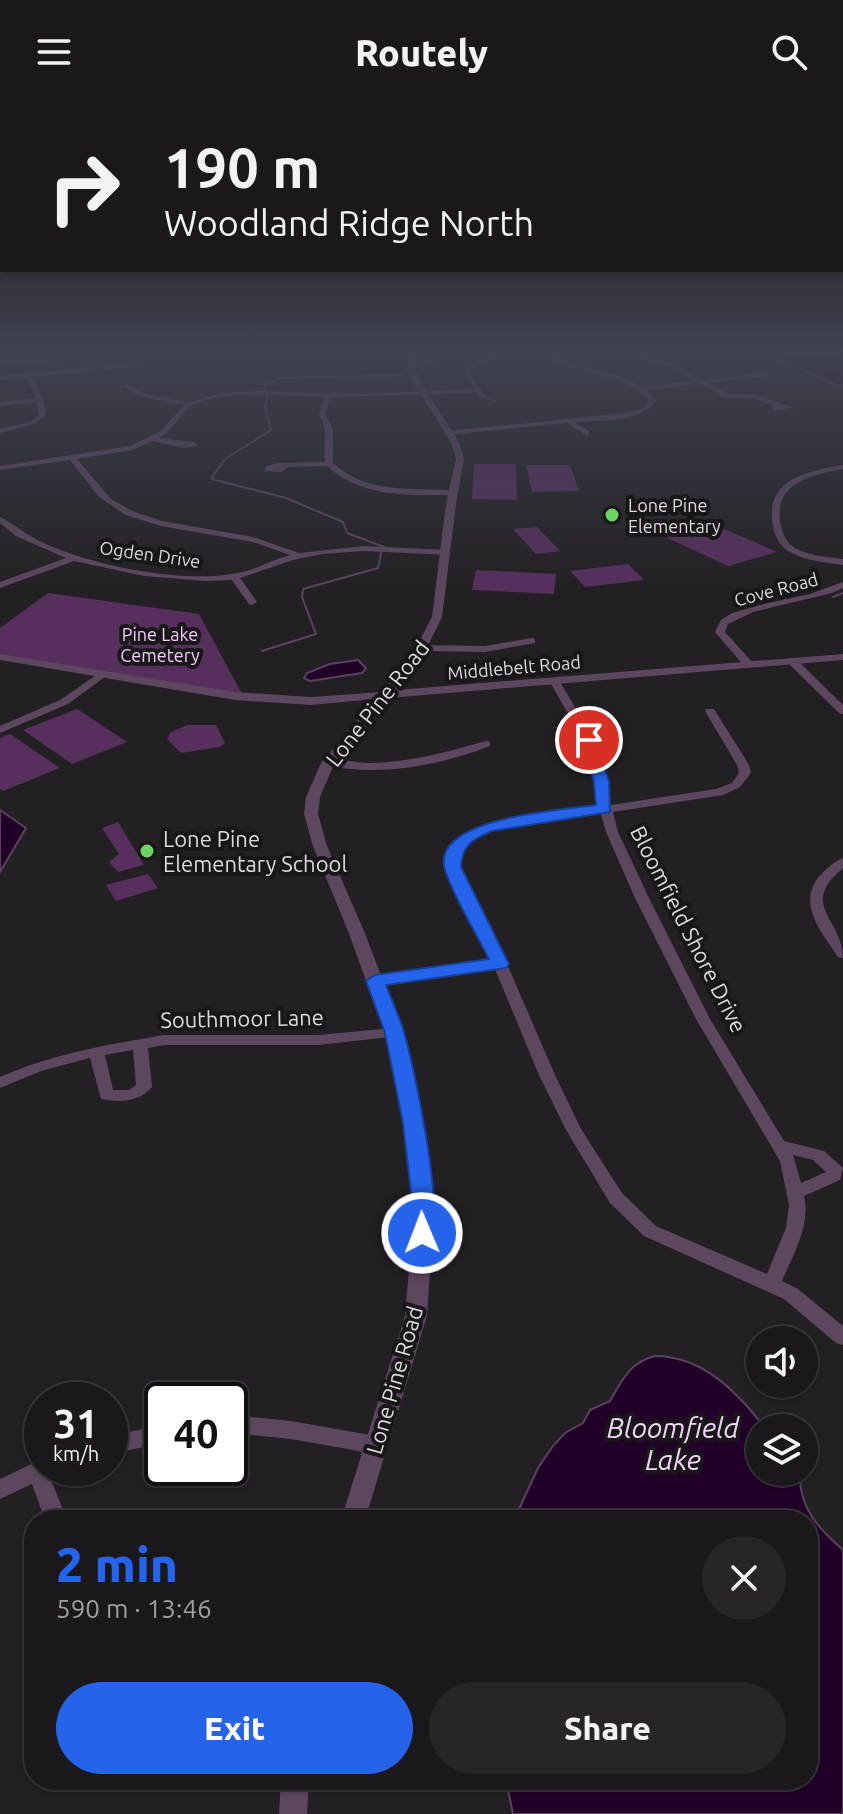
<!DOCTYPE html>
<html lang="en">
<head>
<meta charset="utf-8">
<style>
  body { margin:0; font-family:Ubuntu,sans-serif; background:#272527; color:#f1f3f6; height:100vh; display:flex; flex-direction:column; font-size:30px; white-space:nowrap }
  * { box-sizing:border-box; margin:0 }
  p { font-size:26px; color:#9fa0a2 }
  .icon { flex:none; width:44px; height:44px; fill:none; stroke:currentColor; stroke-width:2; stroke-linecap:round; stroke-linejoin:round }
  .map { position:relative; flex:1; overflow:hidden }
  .side { position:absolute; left:24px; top:1406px; width:794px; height:280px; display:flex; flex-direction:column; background:#1a181a; border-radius:32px; box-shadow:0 2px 6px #0004,0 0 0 2px #383739 }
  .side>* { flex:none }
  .banner { position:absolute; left:0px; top:0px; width:844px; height:168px; box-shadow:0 2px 6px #0004,0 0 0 2px #383739; background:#1a181a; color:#f1f3f6; overflow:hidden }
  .fabs { position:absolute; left:746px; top:1222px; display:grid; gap:16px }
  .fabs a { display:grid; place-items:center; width:72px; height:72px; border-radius:50%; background:#1a181a; box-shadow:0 2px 6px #0004,0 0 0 2px #383739; font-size:40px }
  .speed { position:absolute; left:24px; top:1278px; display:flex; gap:16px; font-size:40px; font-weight:700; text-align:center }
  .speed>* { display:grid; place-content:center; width:104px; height:104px; border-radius:50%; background:#1a181a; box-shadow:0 2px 6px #0004,0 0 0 2px #383739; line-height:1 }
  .speed small { font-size:20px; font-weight:400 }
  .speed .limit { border:4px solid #111; border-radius:12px; background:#fff; color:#111 }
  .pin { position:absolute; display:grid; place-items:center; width:68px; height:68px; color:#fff; margin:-34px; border:4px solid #fff; border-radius:50%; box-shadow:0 2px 8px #0007 }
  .me { position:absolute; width:88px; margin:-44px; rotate:359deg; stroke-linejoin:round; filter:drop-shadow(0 0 6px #0008) }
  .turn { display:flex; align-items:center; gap:28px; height:168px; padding:0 32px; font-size:36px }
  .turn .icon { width:104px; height:104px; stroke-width:2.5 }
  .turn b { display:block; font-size:56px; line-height:68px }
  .round { display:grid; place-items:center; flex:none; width:84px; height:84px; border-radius:42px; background:#272527 }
  .head { display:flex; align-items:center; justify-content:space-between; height:136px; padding:0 32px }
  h1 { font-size:48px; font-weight:800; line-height:60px; color:#2563eb }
  .cta { display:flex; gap:16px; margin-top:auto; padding:16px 32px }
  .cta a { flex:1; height:92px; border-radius:48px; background:#2563eb; color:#fff; font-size:32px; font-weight:800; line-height:92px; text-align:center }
  .cta a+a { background:#272527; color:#f1f3f6 }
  header { display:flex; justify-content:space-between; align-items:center; height:104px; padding:0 32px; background:#1a181a; font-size:36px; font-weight:800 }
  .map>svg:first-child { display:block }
  .green { fill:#562f5d }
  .water { fill:#220128; stroke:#5a425e; stroke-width:2 }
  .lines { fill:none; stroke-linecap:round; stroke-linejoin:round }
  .stream { stroke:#5a425e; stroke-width:2 }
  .minor { fill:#5c475f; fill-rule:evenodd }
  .tertiary { fill:#5c475f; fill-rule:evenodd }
  .route { fill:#2563eb; stroke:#184099; stroke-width:2 }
  .poi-dot { fill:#6dd361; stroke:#19161a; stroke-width:3 }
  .labels { text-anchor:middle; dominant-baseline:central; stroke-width:8; stroke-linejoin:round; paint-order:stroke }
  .far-poi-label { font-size:18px; fill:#dddbdd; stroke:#19161a; text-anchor:start }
  .far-street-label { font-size:18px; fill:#dddbdd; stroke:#19161a }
  .far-park-label { font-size:18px; fill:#f5cafc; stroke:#19161a }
  .street-label { font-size:22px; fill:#dddbdd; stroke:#19161a }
  .poi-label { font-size:22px; fill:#dddbdd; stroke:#19161a; text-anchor:start }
  .near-water-label { font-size:28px; font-style:italic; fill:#f1d4f6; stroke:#19161a }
</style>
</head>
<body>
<header><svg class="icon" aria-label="menu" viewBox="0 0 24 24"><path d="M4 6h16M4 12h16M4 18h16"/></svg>Routely<svg class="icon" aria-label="search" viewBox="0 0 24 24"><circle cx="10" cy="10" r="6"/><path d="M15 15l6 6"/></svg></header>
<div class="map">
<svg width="843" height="1710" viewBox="0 0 843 1710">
  <rect width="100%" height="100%" fill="#232023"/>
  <g class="green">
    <path d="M0 248H120L122 252 0 262Z"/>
    <path d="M474 360H516L517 396 472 395Z"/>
    <path d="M526 361H570L579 387 532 388Z"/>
    <path d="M704 416 777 448 728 462 657 429Z"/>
    <path d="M537 423 560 447 536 450 513 425Z"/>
    <path d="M628 460 644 476 585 483 570 467Z"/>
    <path d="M476 466 556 470 554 490 472 486Z"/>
    <path d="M48 489 199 510 242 590 0 551V524Z"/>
    <path d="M77 605 127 638 72 660 23 626Z"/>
    <path d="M187 621H216L225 639 220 643 181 649 167 635 171 628Z"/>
    <path d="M10 630 60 664 3 687 0 685V634Z"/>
    <path d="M118 718 144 761 118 768 109 758 119 750 102 724Z"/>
    <path d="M148 770 158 784 116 797 106 781Z"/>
  </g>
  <g class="water">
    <path d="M751 248H843V284L778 255Z"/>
    <path d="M358 556 366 564 362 569 310 577 304 574 307 569 330 560Z"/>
    <path d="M0 706 26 724 0 768Z"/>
    <path d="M655 1252C703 1252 738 1289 765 1324H760V1368H800C798 1403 818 1424 843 1446V1710H513L506 1676H808V1416H514L538 1364 553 1342 565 1329 583 1319 590 1306 610 1297C622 1276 630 1258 655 1252Z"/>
  </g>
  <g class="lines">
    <g class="stream">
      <path d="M419 269 426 259 457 248"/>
      <path d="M265 287 266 280 281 274 403 271"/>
      <path d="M268 291 265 303 271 326 225 355 211 375 286 394 343 418 347 429 384 443"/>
      <path d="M833 493 843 489"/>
      <path d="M262 547 316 530 302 493 303 485 378 464 381 449"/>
    </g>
    <g class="minor">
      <path d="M511 248H521L482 258 469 267 484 291 496 296V298L480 293 477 289 331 293 325 310 333 325V359C369 392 412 382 456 387V391H453C409 391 362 394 327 362L288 363 282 368 265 367V363L276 359 325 358V325L319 310 324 293C293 292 214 284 189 304 177 313 173 328 159 334L195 338 198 342 184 344 153 337 132 346 77 355 111 395 132 407 162 417 253 433 299 449 364 442 446 446 450 449 449 451 364 447 323 450 293 456 240 474 257 498 252 501 249 500 232 476 206 477 144 472 74 457 0 484V478L66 454 16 432 0 419V413C16 421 30 434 48 441 96 462 184 480 237 469 255 466 272 456 290 451L253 438 161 422 126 411 99 393 70 356 0 366V362L130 342 161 327 184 301 141 293 125 283V281H129L145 290 190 298 221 289 258 287 358 290 474 285 463 265 478 256Z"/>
      <path d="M540 248H547L572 260 619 272 642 283 695 277 667 261 619 248H629L671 259 703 276 751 270 753 267 766 269 768 272 709 279 729 290 757 291 794 304 775 307 770 303 772 301 756 295 718 293 720 290 701 280 647 286 656 297C639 319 601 316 575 318L590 328 587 332 567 319 446 331 449 327 625 309 644 304 649 297C621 265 573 274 540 248Z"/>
      <path d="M131 259 144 262 34 273 46 305 45 312 34 320 0 329V325L30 318 39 311 37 298 0 302V298L36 294 27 274 0 276V272Z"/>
      <path d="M843 361V365C812 371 775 378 780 417 782 428 785 438 795 444 809 452 827 453 843 455V461C825 458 804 457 788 447 779 441 774 431 773 421 764 375 808 367 843 361Z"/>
      <path d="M843 478V484L832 489 753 508 728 520 725 528 753 559V563H745L715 528 721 516 732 509 764 500 810 490Z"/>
      <path d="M532 534 535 535V539L485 548 421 547 416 544 421 541 485 542Z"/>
      <path d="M792 554 796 555 843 601V610L839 609 788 559V555Z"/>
      <path d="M102 567 107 570 106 572 68 600 0 629V622L60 596Z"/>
      <path d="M555 575 560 578 595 636 611 701 716 685 732 679 739 669 737 661 705 607 706 605H714L749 661 751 669 740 683 723 691 613 708 618 728 649 794 710 915 784 1037 824 1047 843 1064 840 1076 804 1092C811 1121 793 1151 782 1177L798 1185 843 1222V1241L836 1239 784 1195 644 1132 610 1099 566 1026 539 971 495 865 375 881 368 877 375 873 491 857 446 763 453 738 466 728 489 719 600 703 583 636 550 578ZM601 710 606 728 635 794 696 915 780 1057 789 1101 786 1124 767 1170 656 1122 622 1089 581 1025 555 971 507 860 458 763 463 742 474 734 492 726ZM793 1051 813 1056 826 1068 801 1079Z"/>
      <path d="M486 637 490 638V642C438 662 379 673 324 661L322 659C333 652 357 659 370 659 411 658 447 648 486 637Z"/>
      <path d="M843 754V764C798 801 843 815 843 854L838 853C823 830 797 801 818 774 825 766 833 758 843 754Z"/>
      <path d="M394 924 399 926 401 929 399 932 318 941H164L148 944 152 983C139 998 120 999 101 995L90 954 41 967 0 984V973C55 949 107 941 164 931H318ZM133 946 136 981 129 986H113L105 951Z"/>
      <path d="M230 1311 291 1317 376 1332 383 1335 386 1341 383 1347 376 1350 291 1335 230 1329Z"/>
      <path d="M162 1321V1339L110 1350V1332Z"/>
      <path d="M42 1355V1364H53L49 1371 67 1416H45L32 1380 0 1395V1375Z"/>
    </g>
    <g class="tertiary">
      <path d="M407 248H413L419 275 460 340 464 355 456 400 442 513 425 548 396 586 843 550V556L389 594 334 660 320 693 318 710 327 742 364 827 403 929 422 1019 434 1106 427 1212 365 1416H341L405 1212 414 1106 404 1019 385 929 348 827 313 742 304 710 306 693 321 659 375 595 311 601 235 596 0 556V550L235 588 311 593 382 588 414 547 432 513 446 400 456 355 452 340 411 275Z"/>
      <path d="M281 1676H309L307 1710H279Z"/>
    </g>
  </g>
  <linearGradient id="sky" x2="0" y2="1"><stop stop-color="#131213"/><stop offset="0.51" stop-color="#3f4250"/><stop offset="1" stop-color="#3f4250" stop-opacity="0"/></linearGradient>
  <rect width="843" height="487" fill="url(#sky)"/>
  <path class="route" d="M589 632 596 636 609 678 610 708 492 727C473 735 462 741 461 763L509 860 506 864 386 881C392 897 399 912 404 928 414 963 445 1107 430 1135L422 1138 414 1135 411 1129 413 1106 403 1019 385 929 366 877 375 871 489 855C475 827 455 796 445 766 429 713 564 706 596 701L594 678 581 636Z"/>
  <g class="poi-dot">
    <circle cx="612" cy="411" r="8"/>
    <circle cx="147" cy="747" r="8"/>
  </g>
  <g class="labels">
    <g class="far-poi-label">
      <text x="628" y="401">Lone Pine<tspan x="628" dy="21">Elementary</tspan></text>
    </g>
    <g class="far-street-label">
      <text transform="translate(150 450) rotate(8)">Ogden Drive</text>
      <text transform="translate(776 485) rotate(-15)">Cove Road</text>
      <text transform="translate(514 563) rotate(-5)">Middlebelt Road</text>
    </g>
    <g class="far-park-label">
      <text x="160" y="530">Pine Lake<tspan x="160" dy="21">Cemetery</tspan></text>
    </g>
    <g class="street-label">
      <text transform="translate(377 599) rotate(-52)">Lone Pine Road</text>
      <text transform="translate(689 825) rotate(63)">Bloomfield Shore Drive</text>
      <text transform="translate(242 914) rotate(-1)">Southmoor Lane</text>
      <text transform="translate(394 1276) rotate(-74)">Lone Pine Road</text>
    </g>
    <g class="poi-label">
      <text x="163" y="734">Lone Pine<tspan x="163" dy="25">Elementary School</tspan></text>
    </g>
    <g class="near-water-label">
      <text x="673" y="1323">Bloomfield<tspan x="673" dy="32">Lake</tspan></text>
    </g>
  </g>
</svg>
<div class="fabs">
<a><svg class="icon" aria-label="sound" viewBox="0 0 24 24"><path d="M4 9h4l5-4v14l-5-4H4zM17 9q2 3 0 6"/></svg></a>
<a><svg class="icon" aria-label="layers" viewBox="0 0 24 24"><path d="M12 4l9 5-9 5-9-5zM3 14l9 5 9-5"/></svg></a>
</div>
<div class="speed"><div>31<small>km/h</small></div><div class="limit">40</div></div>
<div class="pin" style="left:589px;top:636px;background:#d93025"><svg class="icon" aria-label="arrive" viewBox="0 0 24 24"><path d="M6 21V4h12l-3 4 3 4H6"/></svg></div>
<svg class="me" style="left:422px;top:1129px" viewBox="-20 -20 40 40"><circle r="17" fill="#2563eb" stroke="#fff" stroke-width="3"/><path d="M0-11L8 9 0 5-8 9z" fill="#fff"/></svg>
<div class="banner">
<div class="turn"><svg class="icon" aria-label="right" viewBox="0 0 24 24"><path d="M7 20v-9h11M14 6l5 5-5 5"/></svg><div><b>190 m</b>Woodland Ridge North</div></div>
</div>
<section class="side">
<div class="head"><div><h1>2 min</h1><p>590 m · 13:46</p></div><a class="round"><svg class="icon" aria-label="close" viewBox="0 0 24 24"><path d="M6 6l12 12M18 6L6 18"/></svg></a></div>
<div class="cta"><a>Exit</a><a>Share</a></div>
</section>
</div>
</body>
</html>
